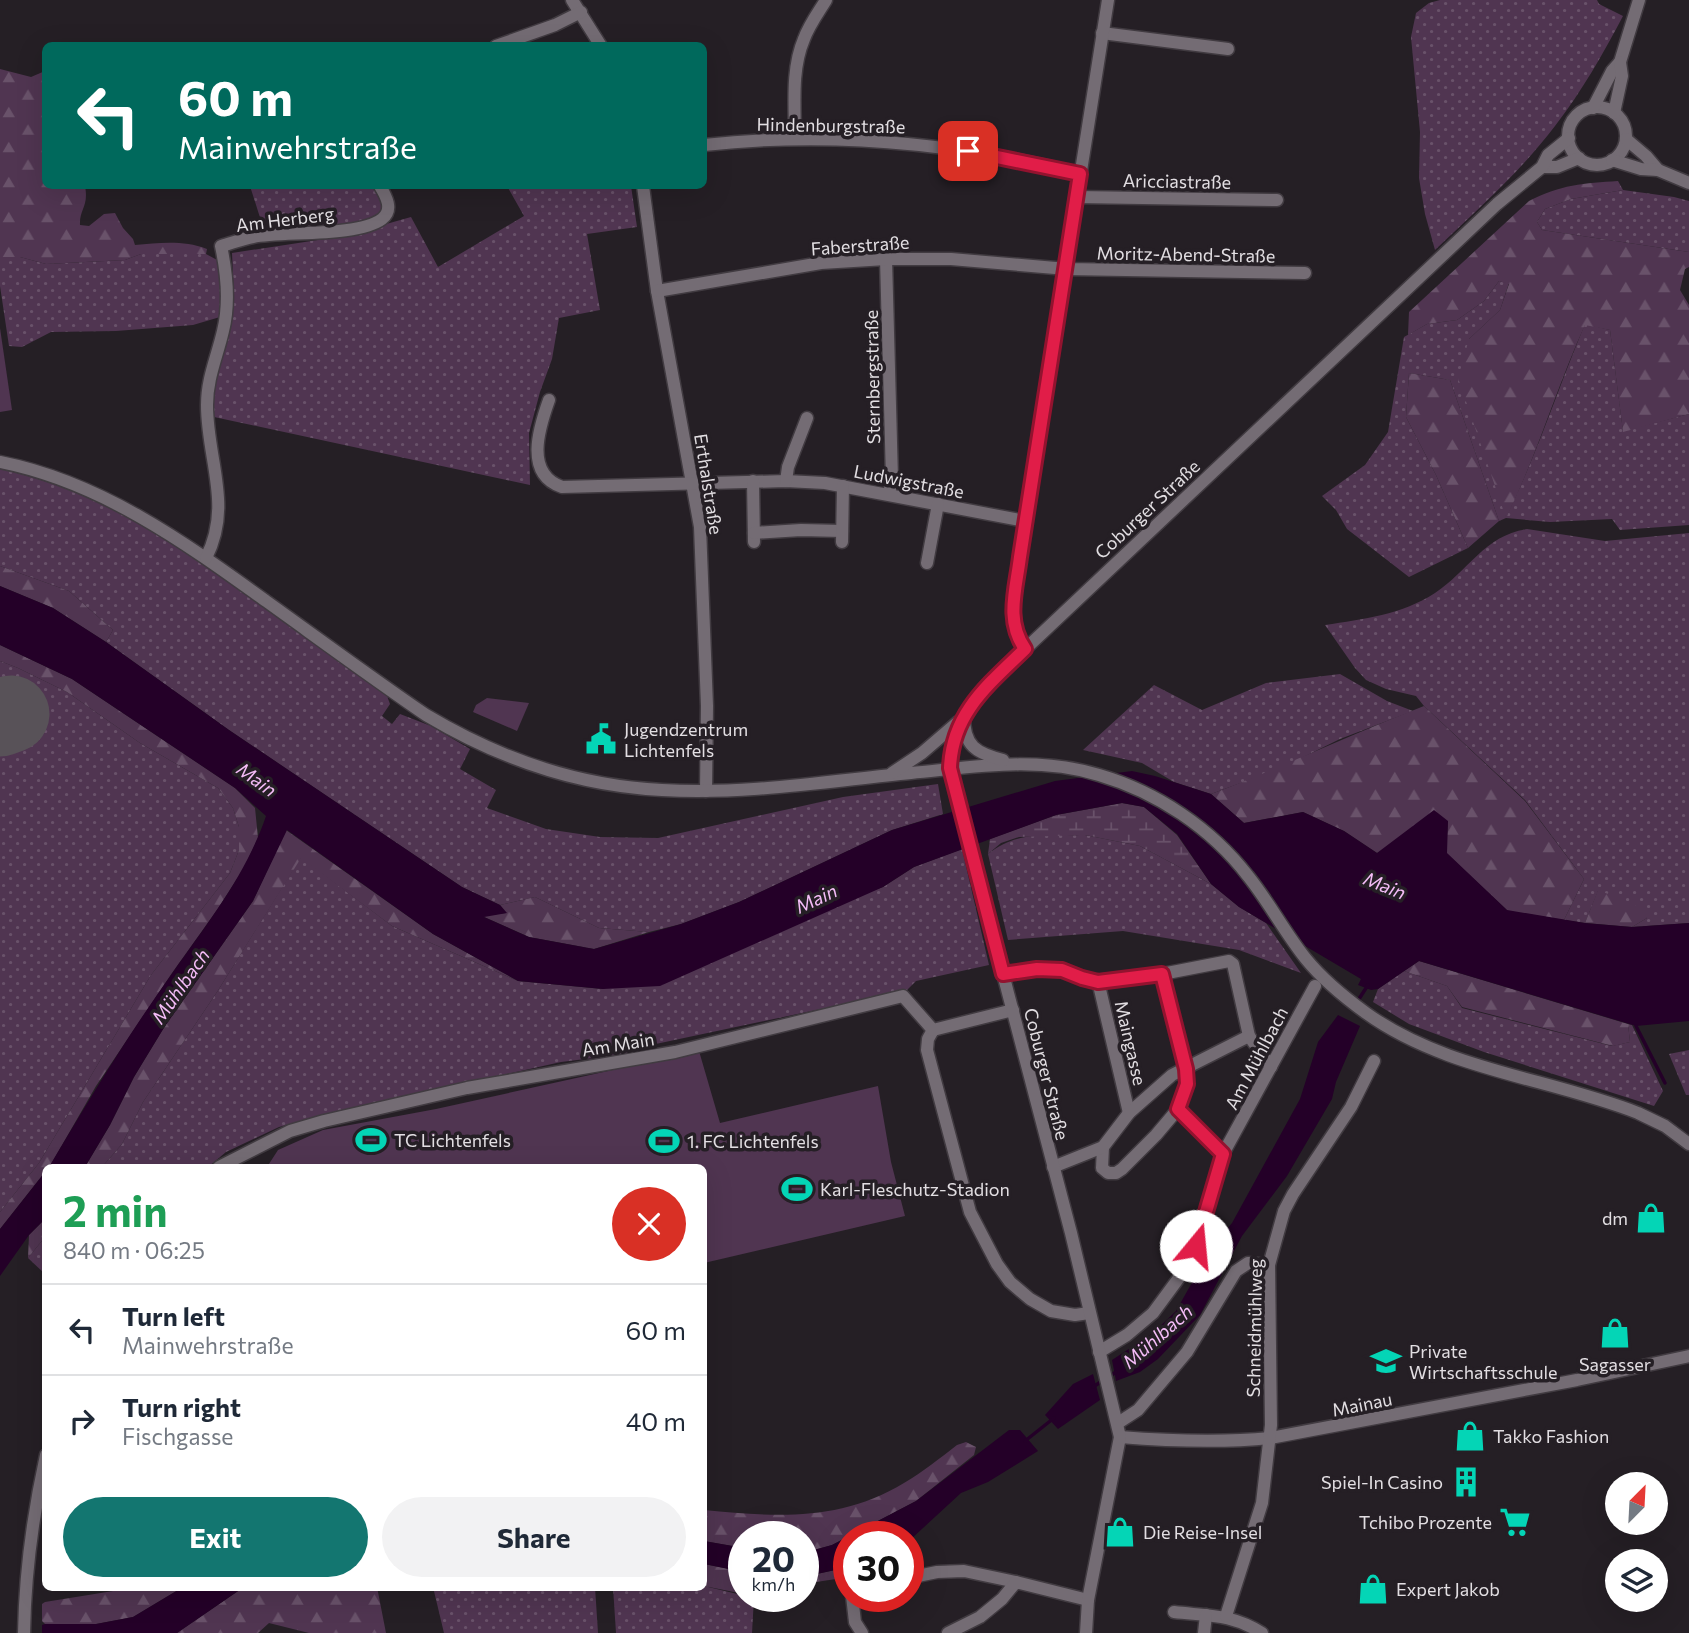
<!DOCTYPE html>
<html lang="en">
<head>
<meta charset="utf-8">
<style>
  body { margin:0; font-family:Commissioner,sans-serif; background:#f2f2f3; color:#1f2937; height:100vh; display:flex; flex-direction:column; font-size:26px; white-space:nowrap }
  * { box-sizing:border-box; margin:0 }
  p { font-size:23px; color:#747a83 }
  .icon { flex:none; width:38px; height:38px; fill:none; stroke:currentColor; stroke-width:2; stroke-linecap:round; stroke-linejoin:round }
  .map { position:relative; flex:1; overflow:hidden }
  .panel { position:absolute; left:42px; top:1164px; width:665px; height:427px; display:flex; flex-direction:column; background:#fff; border-radius:10px; box-shadow:0 7px 28px #0002 }
  .panel>* { flex:none }
  .guide { position:absolute; left:42px; top:42px; width:665px; height:147px; border-radius:10px; box-shadow:0 7px 28px #0002; background:#00695c; color:#fff; overflow:hidden }
  .needle { width:46px; rotate:24deg }
  .controls { position:absolute; left:1605px; top:1472px; display:grid; gap:14px }
  .controls a { display:grid; place-items:center; width:63px; height:63px; border-radius:50%; background:#fff; box-shadow:0 7px 28px #0002; font-size:35px }
  .speed { position:absolute; left:728px; top:1521px; display:flex; gap:14px; font-size:35px; font-weight:700; text-align:center }
  .speed>* { display:grid; place-content:center; width:91px; height:91px; border-radius:50%; background:#fff; box-shadow:0 7px 28px #0002; line-height:1 }
  .speed small { font-size:18px; font-weight:400 }
  .speed .limit { border:10px solid #d22; background:#fff; color:#111 }
  .pin { position:absolute; display:grid; place-items:center; width:60px; height:60px; color:#fff; margin:-30px; border-radius:14px; box-shadow:0 4px 10px #0006 }
  .me { position:absolute; width:77px; margin:-38px; rotate:17deg; stroke-linejoin:round; filter:drop-shadow(0 0 5px #0008) }
  .turn { display:flex; align-items:center; gap:24px; height:147px; padding:0 21px; font-size:32px }
  .turn .icon { width:91px; height:91px; stroke-width:2.5 }
  .turn b { display:block; font-size:49px; line-height:60px }
  .round { display:grid; place-items:center; flex:none; width:74px; height:74px; border-radius:37px; background:#f2f2f3 }
  .headline { display:flex; align-items:center; justify-content:space-between; height:119px; padding:0 21px }
  h1 { font-size:42px; font-weight:700; line-height:52px; color:#1e9e55 }
  .cta { display:flex; gap:14px; margin-top:auto; padding:14px 21px }
  .cta a { flex:1; height:80px; border-radius:42px; background:#137670; color:#fff; font-size:28px; font-weight:700; line-height:80px; text-align:center }
  .cta a+a { background:#f2f2f3; color:#1f2937 }
  ul { padding:0; list-style:none }
  li { display:flex; align-items:center; gap:21px; height:91px; padding:0 21px; border-top:2px solid #e0e1e3 }
  li div { flex:1 }
  li b { display:block; font-size:26px }
  li em { font-style:normal }
  .map>svg:first-child { display:block }
  .grass { fill:url(#grass-dots) }
  .forest { fill:url(#forest-firs) }
  .wetland { fill:url(#wetland-marsh) }
  .pitch { fill:#503551 }
  .water { fill:#240028 }
  .lines { fill:none; stroke-linecap:round; stroke-linejoin:round }
  .stream { stroke:#240028; stroke-width:3.5 }
  .runway { stroke:#585258; stroke-width:77 }
  .minor-casing { stroke:#413b41; stroke-width:15 }
  .minor { stroke:#746c74; stroke-width:12 }
  .route-casing { stroke:#92132f; stroke-width:18 }
  .route { stroke:#e11d48; stroke-width:12 }
  .labels { text-anchor:middle; dominant-baseline:central; stroke-width:7; stroke-linejoin:round; paint-order:stroke }
  .street-label { font-size:18px; fill:#e2dee2; stroke:#251f25 }
  .poi-label { font-size:18px; fill:#e2dee2; stroke:#251f25; text-anchor:start }
  .water-label { font-size:19px; font-style:italic; fill:#f4bcf7; stroke:#251f25 }
</style>
</head>
<body>
<div class="map">
<svg width="1689" height="1633" viewBox="0 0 1689 1633">
  <defs>
    <pattern id="grass-dots" width="8" height="8" patternUnits="userSpaceOnUse" patternTransform="scale(1.75)"><rect width="8" height="8" fill="#503551"/><path d="M2 2h.1M6 6h.1" fill="none" stroke="#69526a" stroke-width="1.8" stroke-linecap="round"/></pattern>
    <pattern id="forest-firs" width="22" height="20" patternUnits="userSpaceOnUse" patternTransform="scale(1.75)"><rect width="22" height="20" fill="#503551"/><path d="M5 1l3.5 6h-7zM16 11l3.5 6h-7z" fill="#69526a"/></pattern>
    <pattern id="wetland-marsh" width="20" height="14" patternUnits="userSpaceOnUse" patternTransform="scale(1.75)"><rect width="20" height="14" fill="#503551"/><path d="M1 5h8M5 5V1M11 12h8M15 12V8" fill="none" stroke="#69526a"/></pattern>
  </defs>
  <rect width="100%" height="100%" fill="#251f25"/>
  <g class="grass">
    <path d="M1440 0H1597L1599 4 1623 16C1603 54 1582 91 1555 126 1520 172 1477 210 1435 250L1425 214 1419 178 1420 132 1411 37 1416 13 1429 3Z"/>
    <path d="M250 186H372L383 201 382 211C358 232 298 229 266 231L263 227Z"/>
    <path d="M507 186H631L637 227 587 234 600 310 559 318 552 359 540 392 529 433 530 485 214 417 213 383 231 327 234 296 232 253 344 236 411 217 438 267 524 216Z"/>
    <path d="M1623 190 1674 197 1689 201V252L1542 230 1537 222 1545 209 1571 199Z"/>
    <path d="M171 253 206 254 219 261 223 297 220 317 193 325 116 331 51 332 22 347 9 346 0 286V257H20L46 264 125 260 141 254Z"/>
    <path d="M1499 281 1509 283 1500 310 1469 339 1506 517C1537 455 1558 388 1585 324L1610 330 1623 431 1689 414V525L1620 530 1612 519 1550 522 1506 518 1499 521 1450 380 1409 373 1406 417 1436 475 1468 548 1409 577 1347 529 1336 510 1322 496 1365 465 1388 432 1404 337 1427 324 1457 320 1484 301Z"/>
    <path d="M0 469C146 500 268 611 387 696L390 704 382 716 392 724 400 714 431 726 470 749 460 769 496 790 487 808 546 829 600 837 658 838 843 797 938 784 943 814 892 830 739 902 681 924 649 932 599 928 535 897 500 905 462 887 229 730 106 642 113 630 69 591 0 566Z"/>
    <path d="M1527 529 1605 541 1689 533V923L1632 927 1647 918 1598 891 1585 923 1564 920 1584 879 1525 800 1424 706 1416 696 1386 689 1366 680 1355 668 1325 625C1364 619 1401 615 1435 593 1468 571 1485 535 1527 529Z"/>
    <path d="M0 661 18 668 67 692 140 743 218 788 233 808 239 827V850L230 873 151 975 39 1163 0 1212Z"/>
    <path d="M1340 674 1387 701 1413 711 1340 739 1283 767 1211 794 1174 782 1142 763 1083 750 1154 685 1202 710 1266 683Z"/>
    <path d="M1085 835 1140 846 1211 884 1239 907 1266 923 1301 973 1239 950 1123 931 1008 940 988 854C1017 830 1049 836 1085 835Z"/>
    <path d="M962 849 989 965 916 981 906 991 651 1045 649 1051 561 1062 332 1113 279 1127 226 1152 208 1167H102L122 1144 143 1102 217 992 301 857 392 926 518 981 603 989 883 887 914 867Z"/>
    <path d="M1404 971 1447 986 1462 1008 1612 1046 1630 1042 1628 1024 1632 1025 1663 1091 1654 1106 1484 1052 1409 1024 1373 1002 1378 989Z"/>
    <path d="M1689 1050V1095H1686L1669 1054Z"/>
    <path d="M45 1237V1274L28 1258Z"/>
    <path d="M704 1586 754 1598 752 1633H616L613 1587Z"/>
    <path d="M433 1587H595L598 1633H444Z"/>
  </g>
  <g class="forest">
    <path d="M0 69 31 77 45 71 46 186H85C89 207 79 209 80 225L89 226 104 214 115 213 123 228 133 239 135 245C160 243 183 240 207 249L206 254H141L125 260 46 264 20 257H0Z"/>
    <path d="M1618 181 1623 190 1571 199 1545 209 1537 222 1542 230 1689 252V267L1685 269 1680 290 1689 305V414L1623 432 1610 330 1585 325C1556 388 1537 456 1506 518L1458 378 1469 339 1500 310 1509 284 1499 281 1484 301 1457 320 1427 324 1408 335 1409 312 1529 201C1559 185 1585 183 1618 181Z"/>
    <path d="M1409 373 1450 380 1499 521 1468 548 1436 475 1406 417Z"/>
    <path d="M0 566 69 591 113 630 106 642 53 608 0 586Z"/>
    <path d="M0 645 72 679 235 788 255 808 258 838 244 868 217 910 172 973 96 1086 50 1166 46 1167 45 1172 0 1229V1212L39 1163 151 975 230 873 239 850V827L233 808 218 788 140 743 67 692 18 668 0 661Z"/>
    <path d="M1424 706 1525 801 1584 879 1564 920 1508 911 1446 853 1448 821 1377 853 1344 831 1303 812 1244 823 1211 794C1283 767 1352 734 1424 706Z"/>
    <path d="M286 830 433 934 518 981 392 926 301 858 217 992 143 1102 122 1144 102 1167H85L110 1125 134 1077 165 1026 253 901Z"/>
    <path d="M1598 890 1640 907 1647 918 1632 927 1585 923Z"/>
    <path d="M535 897 599 928 649 932 594 949 529 937 482 916 506 913 500 905Z"/>
    <path d="M1419 961 1628 1024 1630 1042 1613 1046 1462 1007 1447 986 1404 971Z"/>
    <path d="M45 1219V1237L28 1258 29 1235Z"/>
    <path d="M966 1442 976 1447 974 1455 916 1501 832 1545 803 1553V1536H744V1548L704 1541V1510C776 1517 839 1522 904 1483 923 1472 940 1458 957 1445Z"/>
    <path d="M704 1564 744 1572V1594L704 1586Z"/>
    <path d="M849 1567V1577L803 1584V1577Z"/>
    <path d="M138 1587H183L133 1617 96 1624H45L42 1621V1604L45 1602Z"/>
    <path d="M244 1587H377L386 1633H309L269 1623 258 1633H177Z"/>
  </g>
  <path class="wetland" d="M1122 803 1144 807 1177 835 1211 884 1140 846 1085 835 1019 837 1001 843 988 854 990 839 1056 815Z"/>
  <g class="pitch">
    <path d="M0 328 12 410 0 412Z"/>
    <path d="M487 698 529 703 517 731 473 712 476 705Z"/>
    <path d="M699 1051 720 1123 878 1086 891 1162 905 1216 704 1263V1167H267L278 1150 323 1130 436 1109Z"/>
  </g>
  <g class="water">
    <path d="M0 586 53 608 106 642 229 730 462 887 500 905 507 913 484 917 529 937 594 949 681 924 739 902 892 830 1055 781 1132 771 1155 776 1211 794 1244 823 1303 812 1344 831 1377 853 1434 810 1448 821 1447 853 1507 910 1585 923 1632 927 1689 923V1021L1636 1026 1419 961 1378 989 1371 990 1358 985 1361 979 1239 907 1211 884 1177 834 1144 807 1122 803 1056 815 914 867 883 887 660 986 603 989 518 981 433 934 287 830 253 901 165 1026 134 1077 110 1125 85 1167H49C88 1101 128 1035 173 972 208 922 246 875 266 816L235 788 72 679 0 645Z"/>
    <path d="M1338 1015 1360 1026 1336 1082 1332 1099 1287 1176 1242 1236 1200 1315 1158 1359 1140 1372 1116 1381 1112 1360 1153 1333 1176 1311 1212 1247 1232 1223 1300 1099 1318 1042Z"/>
    <path d="M45 1172V1219L29 1235 0 1276V1229Z"/>
    <path d="M1093 1374 1100 1400 1058 1429 1045 1415 1073 1384Z"/>
    <path d="M1009 1430H1020L1038 1451 988 1482 961 1493 910 1540 908 1536H849V1567L803 1577V1553L832 1545 916 1501Z"/>
    <path d="M704 1541 744 1548V1572L704 1564Z"/>
    <path d="M183 1587H244L177 1633H42V1625L45 1624H96L133 1617Z"/>
  </g>
  <g class="lines">
    <g class="stream">
      <path d="M1357 1002 1368 985"/>
      <path d="M1636 1026 1665 1083"/>
      <path d="M1093 1387 1116 1372"/>
      <path d="M1025 1441 1054 1418"/>
    </g>
    <path class="runway" d="M0 718 11 714"/>
    <g class="minor-casing">
      <g id="minor">
        <path d="M572 0 601 46"/>
        <path d="M1102 33 1228 49"/>
        <path d="M496 46 555 25 581 12"/>
        <circle cx="1597" cy="136" r="29"/>
        <path d="M1593 108 1612 71 1620 62 1639 0"/>
        <path d="M1614 113 1622 76 1620 62"/>
        <path d="M795 138C795 106 791 69 804 39 809 25 818 13 826 0"/>
        <path d="M1626 139 1646 156 1658 170"/>
        <path d="M704 145C830 131 957 143 1080 174"/>
        <path d="M1612 160 1641 169 1658 170 1689 183"/>
        <path d="M1542 167H1557L1579 158"/>
        <path d="M643 186 657 291 700 527 707 706 706 791"/>
        <path d="M1077 197 1277 200"/>
        <path d="M886 259 892 479 889 494"/>
        <path d="M657 291 821 263 886 259H951L1067 269 1305 273"/>
        <path d="M549 400C539 428 524 474 562 487L786 481 825 483 1025 521"/>
        <path d="M0 462C101 482 184 542 266 601 319 639 372 678 426 715 498 758 578 786 662 790 745 795 829 781 911 773 975 767 1037 756 1099 775 1157 792 1211 828 1248 876 1269 902 1285 933 1306 959 1323 980 1344 997 1366 1013 1445 1070 1549 1078 1638 1113L1665 1126 1689 1144"/>
        <path d="M753 481 754 542"/>
        <path d="M786 481 788 467 807 418"/>
        <path d="M754 533 801 530 842 531"/>
        <path d="M842 542 843 486"/>
        <path d="M206 558C233 505 207 460 207 405 207 378 217 357 223 331 230 303 227 274 221 246 232 243 242 239 253 237 283 231 358 237 382 219 394 210 386 196 380 186"/>
        <path d="M927 563 938 504"/>
        <path d="M1025 649C1005 620 1016 590 1020 557L1108 0"/>
        <path d="M964 717C964 746 976 753 1003 760"/>
        <path d="M892 773 922 753 958 722"/>
        <path d="M1003 974 1037 969H1062L1082 978 1098 981 1162 974 1229 961 1233 964 1249 1036 1271 1067"/>
        <path d="M1098 981 1129 1113"/>
        <path d="M933 1030 928 1039 927 1050 970 1212 997 1264 1010 1282 1030 1299 1051 1311 1075 1315 1089 1313"/>
        <path d="M1178 1109 1223 1154"/>
        <path d="M1103 1147 1102 1168 1108 1173H1116L1122 1169 1156 1135 1178 1109 1187 1084 1186 1069 1162 974"/>
        <path d="M219 1167 290 1131 324 1121 467 1088 675 1052 903 996 933 1030 1013 1010"/>
        <path d="M1053 1167 1103 1147 1129 1113 1172 1075 1249 1036"/>
        <path d="M1099 1352 1127 1335 1153 1313 1184 1271 1196 1246 1223 1154 1315 986"/>
        <path d="M1118 1423 1138 1410 1187 1352 1236 1271 1248 1263 1269 1265"/>
        <path d="M1120 1437C1170 1441 1220 1443 1270 1438L1577 1380 1689 1356"/>
        <path d="M908 1578 937 1572 964 1571 1016 1582"/>
        <path d="M852 1596 855 1622 862 1633"/>
        <path d="M1174 1612C1209 1616 1232 1614 1262 1633"/>
        <path d="M1226 1616 1262 1503 1271 1425 1269 1265 1284 1211 1293 1194 1351 1107 1374 1061"/>
        <path d="M24 1633C25 1573 33 1514 46 1455"/>
        <path d="M948 1633 980 1617 1002 1599 1016 1582 1088 1600"/>
        <path d="M1086 1633 1088 1600 1120 1437 1071 1233 955 791C945 746 955 722 985 687L1497 204 1542 167 1548 155 1569 138"/>
        <path d="M1204 1633 1206 1615"/>
      </g>
    </g>
    <use href="#minor" class="minor"/>
  </g>
  <g class="lines">
    <g class="route-casing">
      <path id="route" d="M968 151 1080 174 1020 557C1016 590 1005 620 1025 649 988 685 952 713 950 768L1003 974 1037 969 1062 970 1082 978 1098 982 1162 974 1186 1069 1187 1084 1178 1109 1223 1154 1196 1246"/>
    </g>
    <use href="#route" class="route"/>
  </g>
  <defs>
    <g id="civic-bare" transform="scale(2.415)"><path d="M-.6-6.5H3V-4.5H.6V-3L4-1V1h2V6H-6V1h2V-1L-.6-3ZM-1.2 2.5V6h2.4V2.5Z" fill="#04d5b6" stroke="#251f25" stroke-width="2.5" paint-order="stroke"/></g>
    <g id="stadium-bare" transform="scale(2.415)"><path d="M0-5a6.5 5 0 1 0 0 10a6.5 5 0 1 0 0-10ZM-3.5-1.8h7v3.6h-7Z" fill="#04d5b6" stroke="#251f25" stroke-width="2.5" paint-order="stroke"/></g>
    <g id="shop-bare" transform="scale(2.415)"><path d="M-5-2.5h2.3a2.7 3.5 0 0 1 5.4 0H5L5.5 6h-11ZM-1.5-2.5h3a1.5 2.3 0 0 0-3 0Z" fill="#04d5b6" stroke="#251f25" stroke-width="2.5" paint-order="stroke"/></g>
    <g id="school-bare" transform="scale(2.415)"><path d="M0-5L7-2L0 1L-7-2ZM-4 1L0 2.5L4 1V4Q0 6-4 4Z" fill="#04d5b6" stroke="#251f25" stroke-width="2.5" paint-order="stroke"/></g>
    <g id="building-bare" transform="scale(2.415)"><path d="M-4-6H4V6H1V3H-1V6H-4ZM-2.5-4.3h1.7v1.8h-1.7ZM.8-4.3h1.7v1.8H.8ZM-2.5-1h1.7V.8h-1.7ZM.8-1h1.7V.8H.8Z" fill="#04d5b6" stroke="#251f25" stroke-width="2.5" paint-order="stroke"/></g>
    <g id="supermarket-bare" transform="scale(2.415)"><path d="M-6-5.5h2.5l.6 2H6L4.5 2H-2.5L-4.4-4H-6ZM-1.5 3.2a1.3 1.3 0 1 0 .1 0ZM3 3.2a1.3 1.3 0 1 0 .1 0Z" fill="#04d5b6" stroke="#251f25" stroke-width="2.5" paint-order="stroke"/></g>
  </defs>
  <g fill-rule="evenodd">
    <use href="#civic-bare" x="601" y="739"/>
    <use href="#stadium-bare" x="371" y="1140"/>
    <use href="#stadium-bare" x="664" y="1141"/>
    <use href="#stadium-bare" x="797" y="1189"/>
    <use href="#shop-bare" x="1651" y="1218"/>
    <use href="#shop-bare" x="1615" y="1333"/>
    <use href="#school-bare" x="1386" y="1361"/>
    <use href="#shop-bare" x="1470" y="1436"/>
    <use href="#building-bare" x="1466" y="1482"/>
    <use href="#supermarket-bare" x="1515" y="1522"/>
    <use href="#shop-bare" x="1120" y="1532"/>
    <use href="#shop-bare" x="1373" y="1589"/>
  </g>
  <g class="labels">
    <g class="street-label">
      <text transform="translate(831 125) rotate(1)">Hindenburgstraße</text>
      <text transform="translate(1177 181) rotate(1)">Aricciastraße</text>
      <text transform="translate(285 219) rotate(-7)">Am Herberg</text>
      <text transform="translate(860 245) rotate(-4)">Faberstraße</text>
      <text transform="translate(1186 254) rotate(1)">Moritz-Abend-Straße</text>
      <text transform="translate(872 377) rotate(-91)">Sternbergstraße</text>
      <text transform="translate(909 481) rotate(11)">Ludwigstraße</text>
      <text transform="translate(709 484) rotate(81)">Erthalstraße</text>
      <text transform="translate(1147 509) rotate(-43)">Coburger Straße</text>
      <text transform="translate(1131 1043) rotate(77)">Maingasse</text>
      <text transform="translate(618 1044) rotate(-9)">Am Main</text>
      <text transform="translate(1256 1058) rotate(-62)">Am Mühlbach</text>
      <text transform="translate(1047 1074) rotate(76)">Coburger Straße</text>
      <text transform="translate(1254 1328) rotate(-89)">Schneidmühlweg</text>
      <text transform="translate(1362 1404) rotate(-11)">Mainau</text>
    </g>
    <g class="poi-label">
      <text x="624" y="729">Jugendzentrum<tspan x="624" dy="21">Lichtenfels</tspan></text>
      <text x="394" y="1140">TC Lichtenfels</text>
      <text x="687" y="1141">1. FC Lichtenfels</text>
      <text x="820" y="1189">Karl-Fleschutz-Stadion</text>
      <text x="1628" y="1218" text-anchor="end">dm</text>
      <text x="1409" y="1351">Private<tspan x="1409" dy="21">Wirtschaftsschule</tspan></text>
      <text x="1615" y="1364" text-anchor="middle">Sagasser</text>
      <text x="1493" y="1436">Takko Fashion</text>
      <text x="1443" y="1482" text-anchor="end">Spiel-In Casino</text>
      <text x="1492" y="1522" text-anchor="end">Tchibo Prozente</text>
      <text x="1143" y="1532">Die Reise-Insel</text>
      <text x="1396" y="1589">Expert Jakob</text>
    </g>
    <g class="water-label">
      <text transform="translate(257 779) rotate(36)">Main</text>
      <text transform="translate(1385 885) rotate(22)">Main</text>
      <text transform="translate(816 898) rotate(-25)">Main</text>
      <text transform="translate(180 986) rotate(-55)">Mühlbach</text>
      <text transform="translate(1157 1336) rotate(-41)">Mühlbach</text>
    </g>
  </g>
</svg>
<div class="controls">
<a><svg class="needle" viewBox="-14 -14 28 28"><path d="M0-13l5 13h-10z" fill="#e53935"/><path d="M0 13l5-13h-10z" fill="#747a83"/></svg></a>
<a><svg class="icon" aria-label="layers" viewBox="0 0 24 24"><path d="M12 4l9 5-9 5-9-5zM3 14l9 5 9-5"/></svg></a>
</div>
<div class="speed"><div>20<small>km/h</small></div><div class="limit">30</div></div>
<div class="pin" style="left:968px;top:151px;background:#d93025"><svg class="icon" aria-label="arrive" viewBox="0 0 24 24"><path d="M6 21V4h12l-3 4 3 4H6"/></svg></div>
<svg class="me" style="left:1196px;top:1246px" viewBox="-20 -20 40 40"><circle r="19" fill="#fff"/><path d="M0-13L10 11 0 6-10 11z" fill="#e11d48"/></svg>
<div class="guide">
<div class="turn"><svg class="icon" aria-label="left" viewBox="0 0 24 24"><path d="M17 20v-9H6M10 6l-5 5 5 5"/></svg><div><b>60 m</b>Mainwehrstraße</div></div>
</div>
<section class="panel">
<div class="headline"><div><h1>2 min</h1><p>840 m · 06:25</p></div><a class="round" style="background:#d93025;color:#fff"><svg class="icon" aria-label="close" viewBox="0 0 24 24"><path d="M6 6l12 12M18 6L6 18"/></svg></a></div>
<ul>
<li><svg class="icon" aria-label="left" viewBox="0 0 24 24"><path d="M17 20v-9H6M10 6l-5 5 5 5"/></svg><div><b>Turn left</b><p>Mainwehrstraße</p></div><em>60 m</em></li>
<li><svg class="icon" aria-label="right" viewBox="0 0 24 24"><path d="M7 20v-9h11M14 6l5 5-5 5"/></svg><div><b>Turn right</b><p>Fischgasse</p></div><em>40 m</em></li>
</ul>
<div class="cta"><a>Exit</a><a>Share</a></div>
</section>
</div>
</body>
</html>
